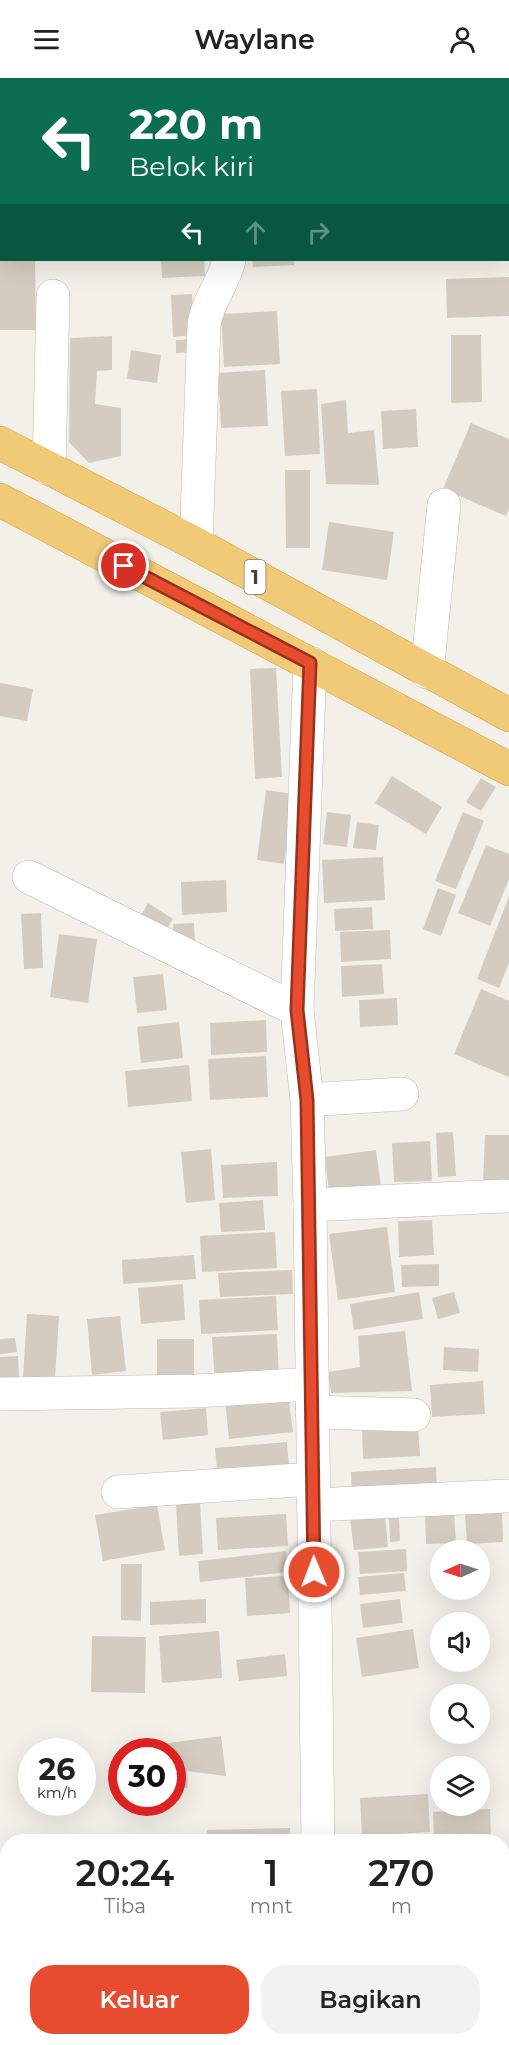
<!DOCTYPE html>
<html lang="id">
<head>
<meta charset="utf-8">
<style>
  body { margin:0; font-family:Montserrat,sans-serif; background:#f2f2f2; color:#222; height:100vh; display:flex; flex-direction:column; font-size:22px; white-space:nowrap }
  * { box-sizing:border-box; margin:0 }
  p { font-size:20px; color:#767676 }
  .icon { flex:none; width:33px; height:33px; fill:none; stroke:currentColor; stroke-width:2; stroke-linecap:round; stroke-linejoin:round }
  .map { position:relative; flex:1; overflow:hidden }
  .panel { position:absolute; left:0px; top:1756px; width:510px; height:212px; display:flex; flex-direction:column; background:#fff; border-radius:24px 24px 0 0; box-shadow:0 6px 24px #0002 }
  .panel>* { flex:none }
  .guide { position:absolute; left:0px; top:0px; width:510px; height:183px; box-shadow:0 6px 24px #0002; background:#0b6e4f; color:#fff; overflow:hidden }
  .needle { width:39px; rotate:267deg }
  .fabs { position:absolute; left:430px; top:1462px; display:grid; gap:12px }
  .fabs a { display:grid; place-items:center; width:60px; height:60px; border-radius:50%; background:#fff; box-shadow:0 6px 24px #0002; font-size:30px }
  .speed { position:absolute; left:18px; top:1660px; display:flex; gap:12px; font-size:30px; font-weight:700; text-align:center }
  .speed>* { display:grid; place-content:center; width:78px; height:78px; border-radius:50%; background:#fff; box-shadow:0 6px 24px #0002; line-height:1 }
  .speed small { font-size:15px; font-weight:400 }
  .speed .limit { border:9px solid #d22; background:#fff; color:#111 }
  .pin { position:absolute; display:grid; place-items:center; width:51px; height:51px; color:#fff; margin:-26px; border:3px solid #fff; border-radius:50%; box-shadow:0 2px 6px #0007 }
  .me { position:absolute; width:66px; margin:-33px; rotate:359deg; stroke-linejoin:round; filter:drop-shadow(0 0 4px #0008) }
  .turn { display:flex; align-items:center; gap:21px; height:126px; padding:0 30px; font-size:27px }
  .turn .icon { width:78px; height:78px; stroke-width:2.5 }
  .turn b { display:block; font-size:42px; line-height:51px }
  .lanes { display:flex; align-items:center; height:57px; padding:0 30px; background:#0003; justify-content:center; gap:30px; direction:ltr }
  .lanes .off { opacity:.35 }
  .eta { display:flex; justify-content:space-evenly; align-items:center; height:102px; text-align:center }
  .eta b { font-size:36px; font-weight:600; line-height:42px }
  .button { display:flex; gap:12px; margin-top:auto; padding:12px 30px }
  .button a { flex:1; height:69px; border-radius:24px; background:#e64c2d; color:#fff; font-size:24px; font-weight:600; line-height:69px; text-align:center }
  .button a+a { background:#f2f2f2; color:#222 }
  header { display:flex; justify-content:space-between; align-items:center; height:78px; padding:0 30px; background:#fff; font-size:27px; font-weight:600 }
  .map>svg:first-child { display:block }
  .building { fill:#d4ccc0 }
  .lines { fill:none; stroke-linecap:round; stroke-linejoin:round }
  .minor-casing { stroke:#beb8ac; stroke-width:34 }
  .highway-casing { stroke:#cf9f47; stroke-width:34 }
  .minor { stroke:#fff; stroke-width:33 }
  .highway { stroke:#f1ca77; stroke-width:33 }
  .route-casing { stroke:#96311d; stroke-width:15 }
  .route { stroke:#e64c2d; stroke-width:10 }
  .labels { text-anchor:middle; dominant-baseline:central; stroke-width:5; stroke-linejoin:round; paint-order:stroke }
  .shield { fill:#fff; stroke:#7e7a74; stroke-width:1.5 }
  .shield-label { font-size:20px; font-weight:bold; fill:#464138 }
</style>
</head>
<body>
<header><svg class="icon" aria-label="menu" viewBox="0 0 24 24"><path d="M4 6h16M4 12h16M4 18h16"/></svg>Waylane<svg class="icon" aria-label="person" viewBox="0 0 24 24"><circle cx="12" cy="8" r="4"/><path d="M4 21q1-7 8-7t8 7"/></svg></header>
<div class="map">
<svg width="509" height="1967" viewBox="0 0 509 1967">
  <rect width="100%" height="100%" fill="#f3f0e9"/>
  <g class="building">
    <path d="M0 182H35L36 252H0Z"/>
    <path d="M161 182H204L205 198 162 200Z"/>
    <path d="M252 182H294V187L253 189Z"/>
    <path d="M509 199V238L447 240 446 201Z"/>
    <path d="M192 216 194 257 173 259 171 217Z"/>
    <path d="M277 233 280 286 224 289 221 236Z"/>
    <path d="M451 257H481L482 324 451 325Z"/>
    <path d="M112 258V292L97 293 95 326 121 330V378L89 385 69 364 70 260Z"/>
    <path d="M194 261 195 274 176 275V262Z"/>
    <path d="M131 272 161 277 157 305 127 301Z"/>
    <path d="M265 292 268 348 221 350 218 295Z"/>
    <path d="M317 311 320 376 285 378 281 313Z"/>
    <path d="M346 322 348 355 374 352 379 407 326 406 321 326Z"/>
    <path d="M416 331 418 369 383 371 381 333Z"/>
    <path d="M471 345 509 361V430L506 438 443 411Z"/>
    <path d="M285 392H310V470H286Z"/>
    <path d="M329 444 394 454 387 502 322 492Z"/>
    <path d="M276 590 282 699 255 701 250 591Z"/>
    <path d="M0 605 33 611 27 643 0 638Z"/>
    <path d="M392 698 442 729 426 756 375 725Z"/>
    <path d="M481 700 496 709 481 733 466 724Z"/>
    <path d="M266 712 293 716 284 786 257 782Z"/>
    <path d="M327 734 351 737 347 769 323 766Z"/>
    <path d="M463 734 484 743 456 811 435 803Z"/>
    <path d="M357 744 379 747 376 772 353 770Z"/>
    <path d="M486 767 509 776V801L490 848 458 835Z"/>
    <path d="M383 779 385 822 324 825 322 782Z"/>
    <path d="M226 802 227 834 182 837 181 804Z"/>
    <path d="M438 810 456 817 441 858 423 851Z"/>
    <path d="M509 818V885L499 910 477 901Z"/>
    <path d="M148 825 173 841 161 861 136 846Z"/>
    <path d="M372 829 373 851 335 853 334 831Z"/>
    <path d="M41 835 43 890 24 891 21 836Z"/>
    <path d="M194 845 195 864 174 865 173 846Z"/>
    <path d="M390 852 391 881 341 884 340 854Z"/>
    <path d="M59 856 97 861 88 925 50 919Z"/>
    <path d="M382 886 384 916 342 919 341 888Z"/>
    <path d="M163 896 167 932 137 935 133 899Z"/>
    <path d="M481 911 509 923V999L454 976Z"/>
    <path d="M397 920 398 947 360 949 359 922Z"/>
    <path d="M266 942 267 974 211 977 210 945Z"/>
    <path d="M179 944 183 980 141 985 137 949Z"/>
    <path d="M266 978 268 1019 210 1022 208 981Z"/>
    <path d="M189 987 192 1023 128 1029 125 993Z"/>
    <path d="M453 1054 456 1098 438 1099 436 1055Z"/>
    <path d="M485 1057H509V1105L483 1104Z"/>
    <path d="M430 1063 432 1103 394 1104 392 1065Z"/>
    <path d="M211 1071 215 1122 186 1125 181 1074Z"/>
    <path d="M376 1072 381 1109 329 1115 325 1079Z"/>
    <path d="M277 1084 278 1118 223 1120 221 1087Z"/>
    <path d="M263 1122 265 1152 221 1154 219 1125Z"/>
    <path d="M432 1142 434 1177 399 1179 398 1143Z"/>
    <path d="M387 1149 395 1214 338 1222 329 1156Z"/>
    <path d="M275 1154 277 1190 202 1194 200 1158Z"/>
    <path d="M194 1177 196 1201 123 1206 122 1182Z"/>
    <path d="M439 1186V1208L402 1209 401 1187Z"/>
    <path d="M292 1192 293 1216 220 1219 218 1195Z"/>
    <path d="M183 1206 185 1242 141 1246 138 1210Z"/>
    <path d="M419 1214 423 1241 354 1252 350 1226Z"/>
    <path d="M454 1214 460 1235 438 1241 432 1220Z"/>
    <path d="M276 1218 278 1252 201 1256 199 1222Z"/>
    <path d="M27 1236 59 1238 55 1301 23 1299Z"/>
    <path d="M120 1238 126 1293 92 1297 87 1241Z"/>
    <path d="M405 1253 412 1313 331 1315 328 1294 360 1289 358 1258Z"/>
    <path d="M277 1256 279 1303 215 1306 212 1259Z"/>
    <path d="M15 1260 17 1274 0 1276V1261Z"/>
    <rect x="157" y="1261" width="37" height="38"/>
    <path d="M444 1269 479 1271 478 1294 443 1292Z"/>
    <path d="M18 1278 19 1299 0 1300V1279Z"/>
    <path d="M483 1303 485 1336 432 1339 430 1307Z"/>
    <path d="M288 1316 293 1354 229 1361 225 1323Z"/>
    <path d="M206 1330 208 1357 163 1362 160 1334Z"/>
    <path d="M418 1348 420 1378 363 1381 362 1351Z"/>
    <path d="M287 1364 290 1399 218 1405 215 1370Z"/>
    <path d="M436 1389 437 1417 352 1421 351 1394Z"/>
    <path d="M200 1425 203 1476 179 1478 176 1426Z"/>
    <path d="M157 1427 165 1472 103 1483 95 1437Z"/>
    <path d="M502 1433 503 1464 467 1466 465 1435Z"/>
    <path d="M454 1434 456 1465 426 1466 425 1435Z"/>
    <path d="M286 1436 288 1468 218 1472 216 1440Z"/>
    <path d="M385 1438 388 1469 354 1472 350 1440Z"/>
    <path d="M399 1438 400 1463 390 1464 389 1439Z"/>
    <path d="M406 1471 407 1493 360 1496 358 1474Z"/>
    <path d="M286 1473 288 1494 200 1504 198 1483Z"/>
    <path d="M121 1486H142L141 1543 121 1542Z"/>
    <path d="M404 1495 406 1513 360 1517 358 1499Z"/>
    <path d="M288 1498 290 1535 247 1538 245 1500Z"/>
    <path d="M206 1521V1545L150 1547V1524Z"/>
    <path d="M400 1521 403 1545 363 1550 360 1526Z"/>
    <path d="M413 1551 419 1590 362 1599 356 1560Z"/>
    <path d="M219 1553 222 1600 162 1605 159 1558Z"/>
    <path d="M92 1558 146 1559 145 1615 91 1614Z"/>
    <path d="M285 1576 287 1598 239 1603 236 1582Z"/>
    <path d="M221 1658 226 1698 187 1693 188 1710 172 1711V1674H130V1670Z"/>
    <path d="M428 1716 430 1754 362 1758 360 1720Z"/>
    <path d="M490 1731 491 1760 434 1762 433 1734Z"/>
    <path d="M290 1750V1764H207V1752Z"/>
    <rect x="189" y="1960" width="77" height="7"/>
    <path d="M268 1960H293L294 1967H268Z"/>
    <path d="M344 1960H404L405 1964 345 1967Z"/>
  </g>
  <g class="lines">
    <g class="minor-casing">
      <g id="minor">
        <path d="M49 391 53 218"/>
        <path d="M196 466 204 246C208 222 224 205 229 182"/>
        <path d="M310 585 297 932 307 1022 310 1127 318 1764"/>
        <path d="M427 594 444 427"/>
        <path d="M29 799 297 932"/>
        <path d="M307 1022 402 1016"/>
        <path d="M310 1127 504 1118"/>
        <path d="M0 1316 196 1313 311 1306"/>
        <path d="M312 1334 414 1337"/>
        <path d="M118 1414 313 1401"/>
        <path d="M313 1427 507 1418"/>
        <path d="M320 1960V1967"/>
      </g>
    </g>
    <g class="highway-casing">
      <g id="highway">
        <path d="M0 365 196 466 509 637"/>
        <path d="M0 422 509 691"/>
      </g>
    </g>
    <use href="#minor" class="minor"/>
    <use href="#highway" class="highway"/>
  </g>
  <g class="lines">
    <g class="route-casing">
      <path id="route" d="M124 488 310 585 297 932 307 1022 314 1494"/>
    </g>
    <use href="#route" class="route"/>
  </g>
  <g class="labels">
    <rect class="shield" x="244.5" y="482" width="21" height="34" rx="4.5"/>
    <g class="shield-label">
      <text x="255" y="499">1</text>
    </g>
  </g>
</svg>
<div class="fabs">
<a><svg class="needle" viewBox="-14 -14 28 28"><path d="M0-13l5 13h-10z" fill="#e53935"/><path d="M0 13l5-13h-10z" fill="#767676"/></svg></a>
<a><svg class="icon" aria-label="sound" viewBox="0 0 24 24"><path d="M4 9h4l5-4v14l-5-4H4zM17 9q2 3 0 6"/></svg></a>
<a><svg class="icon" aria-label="search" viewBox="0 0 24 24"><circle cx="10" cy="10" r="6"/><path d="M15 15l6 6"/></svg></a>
<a><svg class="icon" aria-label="layers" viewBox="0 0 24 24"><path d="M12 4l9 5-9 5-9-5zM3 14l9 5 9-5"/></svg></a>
</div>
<div class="speed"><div>26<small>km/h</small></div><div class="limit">30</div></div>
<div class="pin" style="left:124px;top:488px;background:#d93025"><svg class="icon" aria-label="arrive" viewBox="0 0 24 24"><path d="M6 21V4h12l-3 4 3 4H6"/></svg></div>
<svg class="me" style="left:314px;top:1494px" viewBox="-20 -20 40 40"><circle r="17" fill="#e64c2d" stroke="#fff" stroke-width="3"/><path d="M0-11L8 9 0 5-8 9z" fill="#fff"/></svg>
<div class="guide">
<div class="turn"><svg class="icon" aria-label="left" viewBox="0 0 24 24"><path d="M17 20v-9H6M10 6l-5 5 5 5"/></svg><div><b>220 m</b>Belok kiri</div></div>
<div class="lanes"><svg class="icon" aria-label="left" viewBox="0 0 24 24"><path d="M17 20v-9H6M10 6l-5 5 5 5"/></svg><svg class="icon off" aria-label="ahead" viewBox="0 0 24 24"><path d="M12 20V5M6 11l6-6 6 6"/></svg><svg class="icon off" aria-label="right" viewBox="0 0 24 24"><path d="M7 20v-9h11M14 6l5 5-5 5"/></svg></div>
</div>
<section class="panel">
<div class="eta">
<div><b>20:24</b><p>Tiba</p></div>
<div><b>1</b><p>mnt</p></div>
<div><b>270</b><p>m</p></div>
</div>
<div class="button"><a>Keluar</a><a>Bagikan</a></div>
</section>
</div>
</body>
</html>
